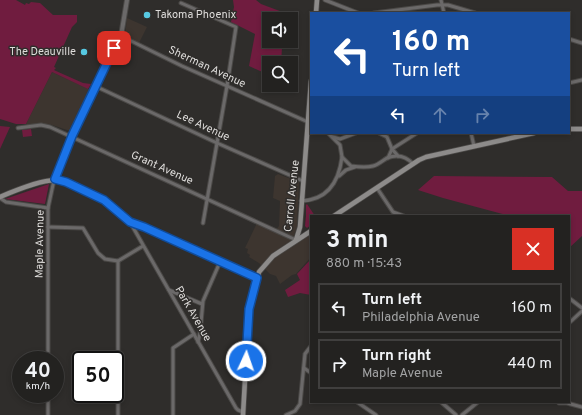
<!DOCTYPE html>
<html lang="en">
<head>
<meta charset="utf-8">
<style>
  body { margin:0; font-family:Overpass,sans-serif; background:#2b2a29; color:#f1f3f6; height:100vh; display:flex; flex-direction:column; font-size:15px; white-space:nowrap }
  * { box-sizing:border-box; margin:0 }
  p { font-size:13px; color:#a3a4a5 }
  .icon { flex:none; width:22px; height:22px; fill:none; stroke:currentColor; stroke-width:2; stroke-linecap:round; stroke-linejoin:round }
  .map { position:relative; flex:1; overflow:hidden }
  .drawer { position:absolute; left:310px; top:215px; width:260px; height:188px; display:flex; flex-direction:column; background:#232220; border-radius:0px; box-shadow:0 2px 6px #0003,0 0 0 1px #403f3e }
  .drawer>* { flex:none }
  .banner { position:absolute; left:310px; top:12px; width:260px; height:122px; border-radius:0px; box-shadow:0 2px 6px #0003,0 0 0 1px #403f3e; background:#1a4fa0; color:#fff; overflow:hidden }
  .buttons { position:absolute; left:262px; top:12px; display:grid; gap:8px }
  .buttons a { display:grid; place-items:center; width:36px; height:36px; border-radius:0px; background:#232220; box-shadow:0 2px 6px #0003,0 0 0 1px #403f3e; font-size:20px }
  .speed { position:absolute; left:12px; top:351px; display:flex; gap:8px; font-size:20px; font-weight:700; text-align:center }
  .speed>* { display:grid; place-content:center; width:52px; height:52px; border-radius:50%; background:#232220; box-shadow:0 2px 6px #0003,0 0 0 1px #403f3e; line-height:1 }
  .speed small { font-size:10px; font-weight:400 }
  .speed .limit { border:2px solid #111; border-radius:6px; background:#fff; color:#111 }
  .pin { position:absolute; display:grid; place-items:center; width:34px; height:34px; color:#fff; margin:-17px; border-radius:8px; box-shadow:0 2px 6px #0006 }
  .me { position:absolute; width:44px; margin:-22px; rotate:3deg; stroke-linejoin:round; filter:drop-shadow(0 0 3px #0008) }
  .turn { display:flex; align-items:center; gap:14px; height:84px; padding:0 16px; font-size:18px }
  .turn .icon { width:52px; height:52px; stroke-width:2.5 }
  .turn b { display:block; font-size:28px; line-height:34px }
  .lanes { display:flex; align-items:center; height:38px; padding:0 16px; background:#0003; justify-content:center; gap:20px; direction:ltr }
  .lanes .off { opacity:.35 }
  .round { display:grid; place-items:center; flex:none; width:42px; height:42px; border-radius:0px; background:#2b2a29 }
  .overview { display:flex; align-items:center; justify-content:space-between; height:68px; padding:0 16px }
  h1 { font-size:24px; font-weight:700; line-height:30px }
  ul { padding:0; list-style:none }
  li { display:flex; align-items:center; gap:12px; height:50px; margin:0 8px 6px; padding:0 8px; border:2px solid #403f3e; border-radius:0px }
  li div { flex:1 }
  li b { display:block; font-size:15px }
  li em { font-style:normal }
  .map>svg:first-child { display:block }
  .built { fill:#3d352f }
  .green { fill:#701c3f }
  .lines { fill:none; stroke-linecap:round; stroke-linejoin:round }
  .minor-casing { stroke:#4b4947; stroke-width:5 }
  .tertiary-casing { stroke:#4b4947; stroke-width:6 }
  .secondary-casing { stroke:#4b4947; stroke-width:6 }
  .minor { stroke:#6b6969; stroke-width:3 }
  .tertiary { stroke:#6b6969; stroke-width:4 }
  .secondary { stroke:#8d8b8a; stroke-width:4.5 }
  .route-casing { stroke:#114b97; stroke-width:10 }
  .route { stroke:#1a73e8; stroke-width:7 }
  .poi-dot { fill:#57c9e2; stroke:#2f2d2b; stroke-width:1.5 }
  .labels { text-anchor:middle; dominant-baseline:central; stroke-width:3; stroke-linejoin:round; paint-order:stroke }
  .poi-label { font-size:11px; fill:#dfdddb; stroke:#2f2d2b; text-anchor:start }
  .street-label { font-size:11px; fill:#dfdddb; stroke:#2f2d2b }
</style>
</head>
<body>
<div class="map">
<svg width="582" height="415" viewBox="0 0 582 415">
  <rect width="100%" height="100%" fill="#2f2d2b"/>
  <g class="built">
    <path d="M127 18 147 27 139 43 125 36Z"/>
    <path d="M52 72 91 90 70 131 49 124 28 126 26 124Z"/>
    <path d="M278 174 299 182 297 227 294 235 299 242 311 234V257L296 274 292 275 280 284 276 276 270 274 259 263 249 257 250 255 247 253 248 249 245 248 257 223 275 231 279 226 280 201 273 198 275 176Z"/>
  </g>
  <g class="green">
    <path d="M0 0H16L25 5 26 3 29 4 31 2 40 3 53 15H77V22L72 27 54 67 56 68 54 70 56 71 83 83 91 84 88 89 52 72 26 124H16L0 119Z"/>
    <path d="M233 0H256L261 4 285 13 284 19H269V41H288L290 48 286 49 282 48 281 63H269V75L249 66 255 34 231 22 234 7Z"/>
    <path d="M0 126 10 127 0 149Z"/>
    <path d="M31 129 32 136 23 137 22 130Z"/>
    <path d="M434 176 552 177 568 191H582V236L569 248V216H510L443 198 418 190Z"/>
    <path d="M49 184 45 204 5 199Z"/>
    <path d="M307 204 315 216H311V225L307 228 305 226 306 216V205Z"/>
    <path d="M311 259V295L300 293 288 297 285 290 300 280 297 274Z"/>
  </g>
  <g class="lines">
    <g class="minor-casing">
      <g id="minor">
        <path d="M325 0 358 13"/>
        <path d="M441 0 444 13"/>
        <path d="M181 3 236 27 227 86 203 223"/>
        <path d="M374 13 437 5H448L475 13"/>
        <path d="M121 36 182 66 308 122"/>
        <path d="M569 39 582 43"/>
        <path d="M569 83 582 80"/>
        <path d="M95 86 217 143 303 181"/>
        <path d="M18 128 41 125 50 127 296 240"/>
        <path d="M328 133 340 145 342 157 351 166C358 167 366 168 373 166 378 165 382 161 387 158 397 154 406 156 413 164"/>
        <path d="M379 133 387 137 392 149 398 156"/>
        <path d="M471 133 474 146"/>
        <path d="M333 137 340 139 356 133"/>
        <path d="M388 158 392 149 417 133"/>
        <path d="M339 176 346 170 355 167"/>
        <path d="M377 188 393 212 404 216"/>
        <path d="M0 198 6 202 48 208"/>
        <path d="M301 201C328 200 339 181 342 157"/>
        <path d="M130 222 236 408 238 410 243 412"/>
        <path d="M48 227 83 228 98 253 105 259 118 261 143 246"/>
        <path d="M169 290 202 304"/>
        <path d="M569 298 582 308"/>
        <path d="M569 323 582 311"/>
        <path d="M198 342 200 333 203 301 220 262"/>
        <path d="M48 360V208L54 180"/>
        <path d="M304 368 311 373"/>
        <path d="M357 402 376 415"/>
        <path d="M441 402 456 415"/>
        <path d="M559 403H567L582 407"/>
        <path d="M48 415V394"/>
        <path d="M118 415V261"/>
        <path d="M173 415V348L194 334"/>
        <path d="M286 415 295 411 300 404 305 354 311 346"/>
        <path d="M462 415 478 402"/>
      </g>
    </g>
    <g class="tertiary-casing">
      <path id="tertiary" d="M55 179 72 136 121 36 127 0"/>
    </g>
    <g class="secondary-casing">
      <g id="secondary">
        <path d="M316 13 317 0"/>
        <path d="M569 129H582"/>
        <path d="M0 197C14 191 47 177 60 181L104 200 130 222 144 227 257 278"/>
        <path d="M334 216 419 160 426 157 534 133"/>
        <path d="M296 240 300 227 311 81"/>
        <path d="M243 415 249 309 259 272 273 256 311 231"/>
      </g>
    </g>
    <use href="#minor" class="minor"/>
    <use href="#tertiary" class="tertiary"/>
    <use href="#secondary" class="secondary"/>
  </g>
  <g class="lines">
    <g class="route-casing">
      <path id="route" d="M114 48 72 136 55 179 66 182 104 200 130 222 144 227 257 278 249 309 246 361"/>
    </g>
    <use href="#route" class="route"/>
  </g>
  <g class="poi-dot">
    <circle cx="147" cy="15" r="4"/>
    <circle cx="84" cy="52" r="4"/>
  </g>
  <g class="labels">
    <g class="poi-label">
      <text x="155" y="15">Takoma Phoenix</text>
      <text x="76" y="52" text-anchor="end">The Deauville</text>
    </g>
    <g class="street-label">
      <text transform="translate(207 67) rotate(25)">Sherman Avenue</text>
      <text transform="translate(203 126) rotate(25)">Lee Avenue</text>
      <text transform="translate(162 168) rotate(24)">Grant Avenue</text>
      <text transform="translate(292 196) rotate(-84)">Carroll Avenue</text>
      <text transform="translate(40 244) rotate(-89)">Maple Avenue</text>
      <text transform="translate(193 314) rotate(60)">Park Avenue</text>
    </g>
  </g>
</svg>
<div class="buttons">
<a><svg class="icon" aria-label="sound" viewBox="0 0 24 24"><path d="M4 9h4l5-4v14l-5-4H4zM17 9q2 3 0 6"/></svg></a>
<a><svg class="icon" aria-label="search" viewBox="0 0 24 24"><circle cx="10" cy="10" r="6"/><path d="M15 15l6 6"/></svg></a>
</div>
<div class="speed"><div>40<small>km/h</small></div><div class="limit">50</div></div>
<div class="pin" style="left:114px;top:48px;background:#d93025"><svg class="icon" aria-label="arrive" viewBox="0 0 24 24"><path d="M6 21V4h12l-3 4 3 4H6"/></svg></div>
<svg class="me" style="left:246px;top:361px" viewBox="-20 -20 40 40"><circle r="17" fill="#1a73e8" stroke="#fff" stroke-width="3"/><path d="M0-11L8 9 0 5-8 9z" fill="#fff"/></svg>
<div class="banner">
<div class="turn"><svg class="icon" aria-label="left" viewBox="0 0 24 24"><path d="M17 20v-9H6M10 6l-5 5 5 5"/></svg><div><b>160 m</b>Turn left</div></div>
<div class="lanes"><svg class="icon" aria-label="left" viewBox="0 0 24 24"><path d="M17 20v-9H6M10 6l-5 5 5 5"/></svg><svg class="icon off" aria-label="ahead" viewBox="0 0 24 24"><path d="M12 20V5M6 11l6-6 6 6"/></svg><svg class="icon off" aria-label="right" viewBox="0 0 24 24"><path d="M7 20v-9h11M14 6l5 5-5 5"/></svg></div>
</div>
<section class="drawer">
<div class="overview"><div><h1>3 min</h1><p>880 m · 15:43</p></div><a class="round" style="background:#d93025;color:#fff"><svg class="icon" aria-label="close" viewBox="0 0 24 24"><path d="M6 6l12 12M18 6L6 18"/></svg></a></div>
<ul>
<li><svg class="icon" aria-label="left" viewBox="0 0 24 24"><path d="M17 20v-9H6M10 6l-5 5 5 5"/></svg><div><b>Turn left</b><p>Philadelphia Avenue</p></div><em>160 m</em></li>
<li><svg class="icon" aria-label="right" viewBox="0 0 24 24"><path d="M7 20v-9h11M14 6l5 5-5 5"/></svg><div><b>Turn right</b><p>Maple Avenue</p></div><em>440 m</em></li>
</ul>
</section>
</div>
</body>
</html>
